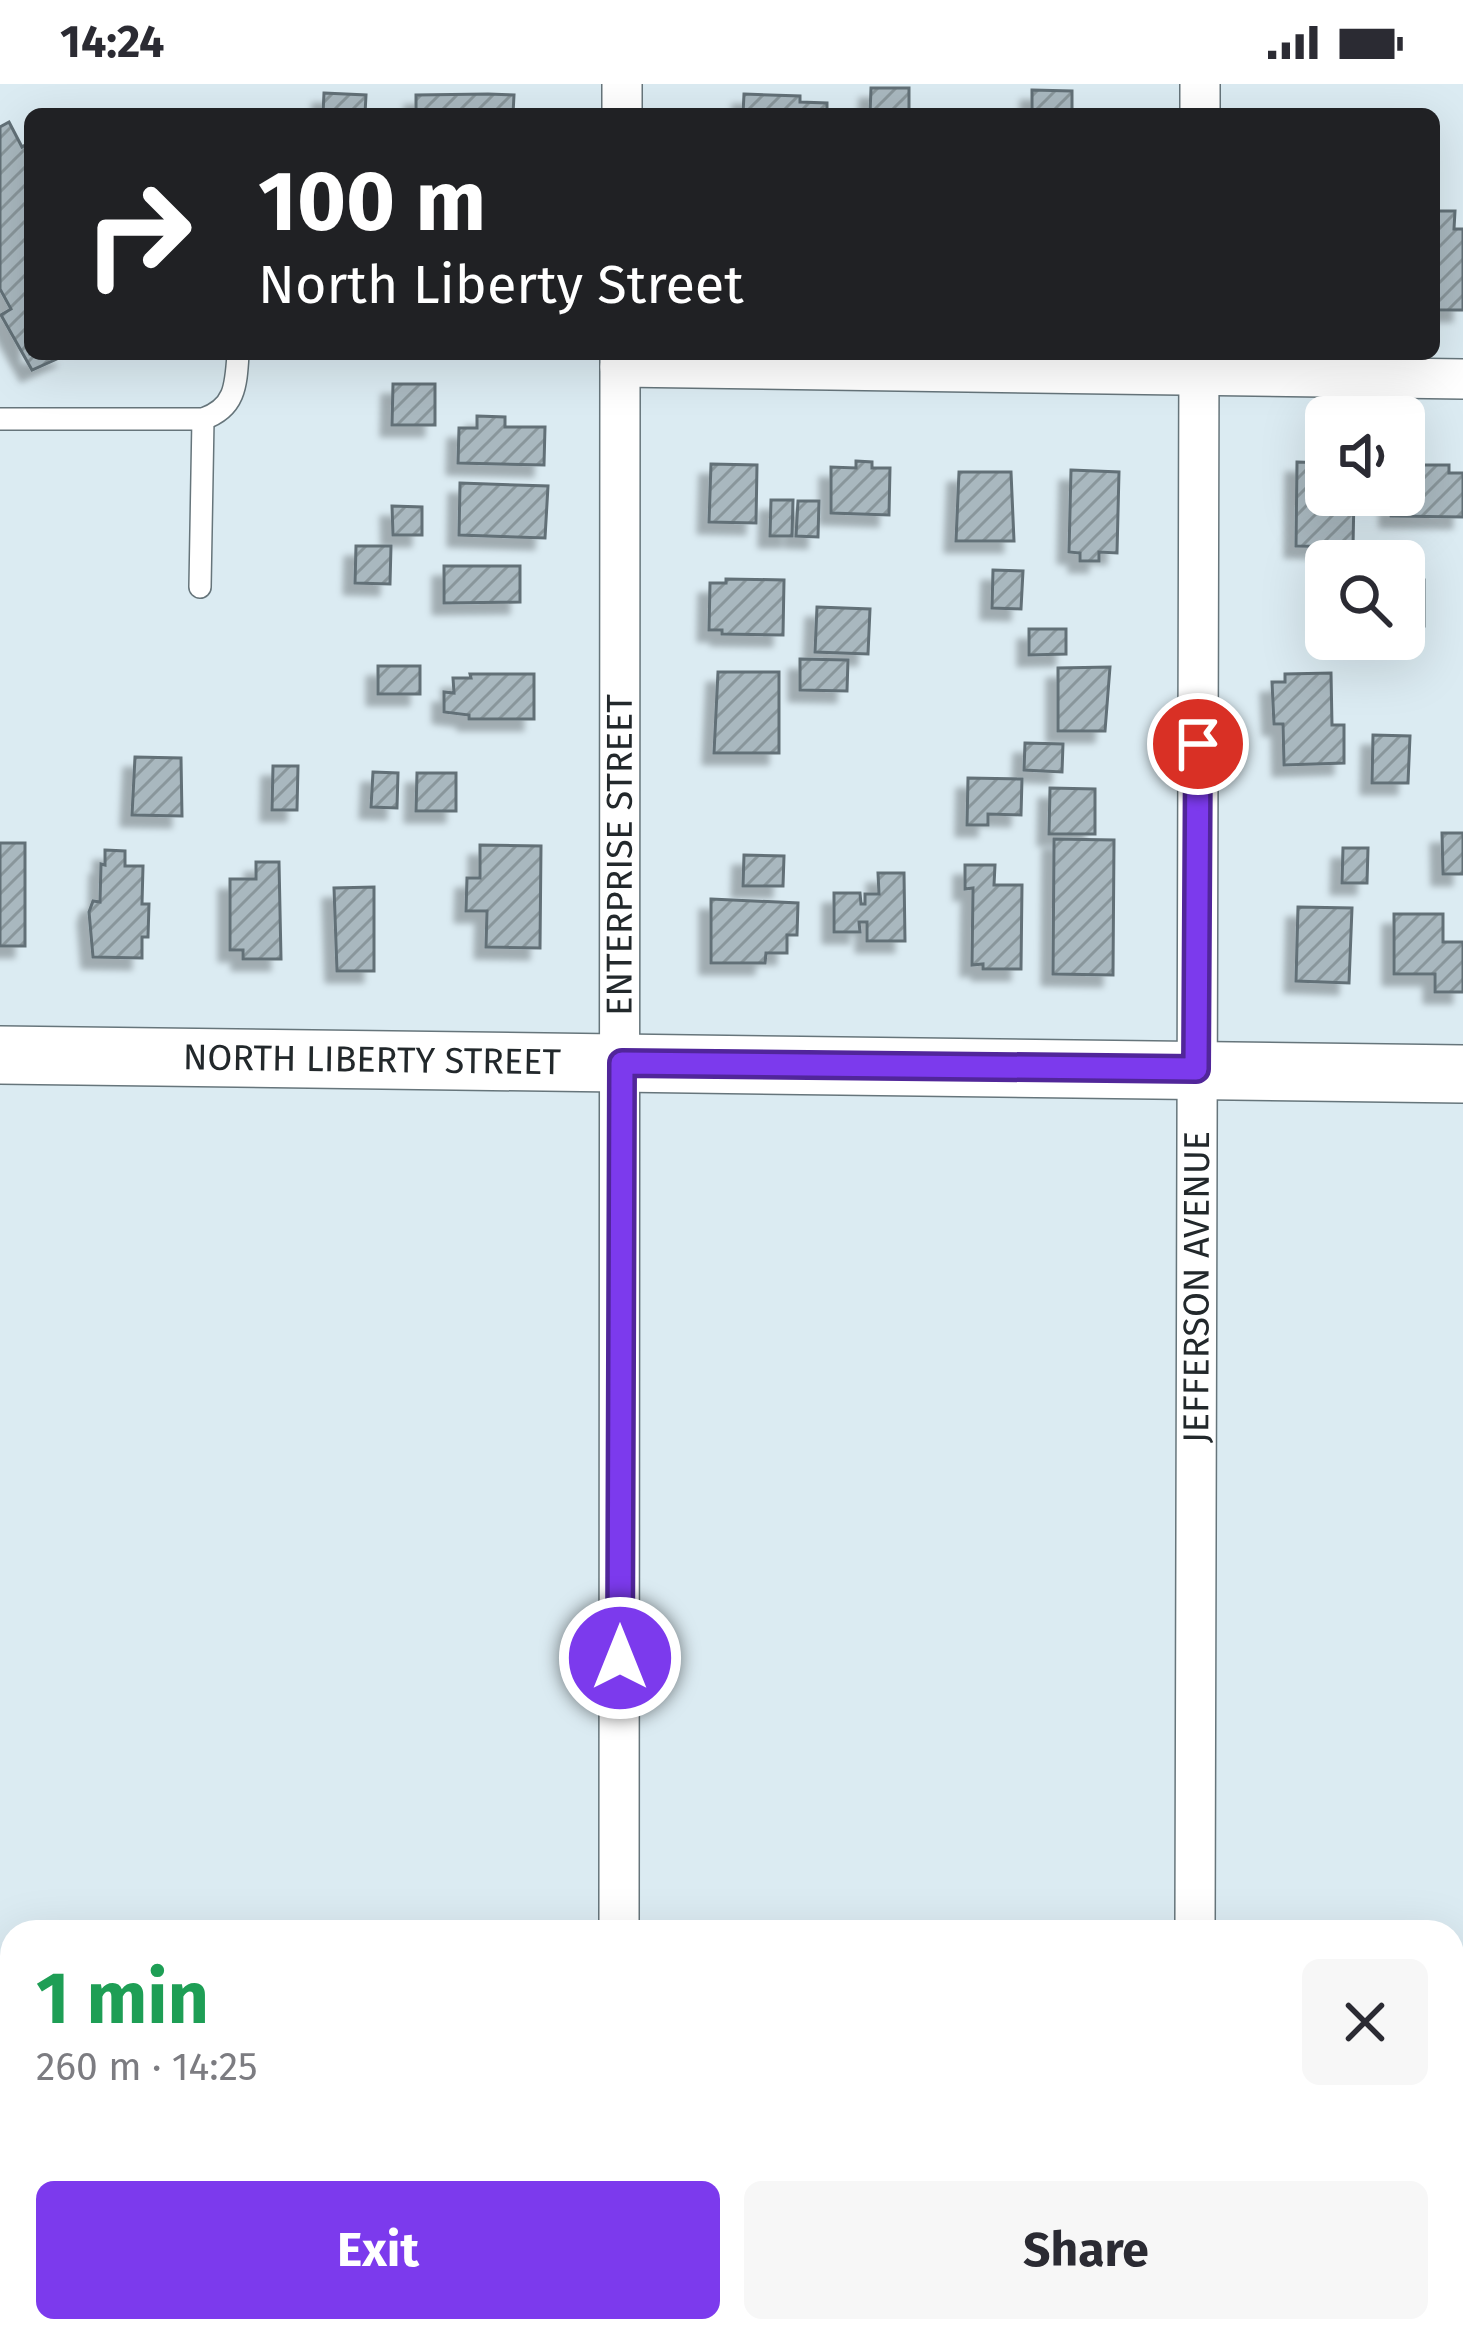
<!DOCTYPE html>
<html lang="en">
<head>
<meta charset="utf-8">
<style>
  body { margin:0; font-family:"Fira Sans",sans-serif; background:#f7f7f7; color:#2b2b33; height:100vh; display:flex; flex-direction:column; font-size:45px; white-space:nowrap }
  * { box-sizing:border-box; margin:0 }
  p { font-size:39px; color:#7c7c81 }
  .icon { flex:none; width:66px; height:66px; fill:none; stroke:currentColor; stroke-width:2; stroke-linecap:round; stroke-linejoin:round }
  .map { position:relative; flex:1; overflow:hidden }
  .details { position:absolute; left:0px; top:1836px; width:1464px; height:423px; display:flex; flex-direction:column; background:#fff; border-radius:36px 36px 0 0; box-shadow:0 12px 48px #0002 }
  .details>* { flex:none }
  .top-card { position:absolute; left:24px; top:24px; width:1416px; height:252px; border-radius:18px; box-shadow:0 12px 48px #0002; background:#202124; color:#fff; overflow:hidden }
  .controls { position:absolute; left:1305px; top:312px; display:grid; gap:24px }
  .controls a { display:grid; place-items:center; width:120px; height:120px; border-radius:18px; background:#fff; box-shadow:0 12px 48px #0002; font-size:60px }
  .pin { position:absolute; display:grid; place-items:center; width:102px; height:102px; color:#fff; margin:-51px; border:6px solid #fff; border-radius:50%; box-shadow:0 3px 12px #0007 }
  .me { position:absolute; width:132px; margin:-66px; rotate:0deg; stroke-linejoin:round; filter:drop-shadow(0 0 9px #0008) }
  .turn { display:flex; align-items:center; gap:42px; height:252px; padding:0 36px; font-size:54px }
  .turn .icon { width:156px; height:156px; stroke-width:2.5 }
  .turn b { display:block; font-size:84px; line-height:102px }
  .round { display:grid; place-items:center; flex:none; width:126px; height:126px; border-radius:18px; background:#f7f7f7 }
  .headline { display:flex; align-items:center; justify-content:space-between; height:204px; padding:0 36px }
  h1 { font-size:72px; font-weight:700; line-height:90px; color:#1e9e55 }
  .cta { display:flex; gap:24px; margin-top:auto; padding:24px 36px }
  .cta a { flex:1; height:138px; border-radius:18px; background:#7c3aed; color:#fff; font-size:48px; font-weight:700; line-height:138px; text-align:center }
  .cta a+a { background:#f7f7f7; color:#2b2b33 }
  .status { display:flex; justify-content:space-between; align-items:center; height:84px; padding:0 60px; background:#fff; direction:ltr }
  .status svg { height:33px; fill:currentColor }
  .map>svg:first-child { display:block }
  .building { fill:url(#building-hatch); stroke:#627077; stroke-width:3; filter:url(#shadow) }
  .lines { fill:none; stroke-linecap:round; stroke-linejoin:round }
  .lane-casing { stroke:#66757b; stroke-width:24 }
  .street-casing { stroke:#66757b; stroke-width:42 }
  .secondary-casing { stroke:#66757b; stroke-width:60 }
  .lane { stroke:#fff; stroke-width:21 }
  .street { stroke:#fff; stroke-width:39 }
  .secondary { stroke:#fff; stroke-width:57 }
  .route-casing { stroke:#51269a; stroke-width:30 }
  .route { stroke:#7c3aed; stroke-width:21 }
  .labels { text-anchor:middle; dominant-baseline:central; stroke-width:9; stroke-linejoin:round; paint-order:stroke }
  .street-label { font-size:36px; fill:#22282b; stroke:#fff }
</style>
</head>
<body>
<div class="status"><b>14:24</b><svg viewBox="0 0 49 12"><path d="M0 12V9h3v3zM5 12V6h3v6zM10 12V3h3v9zM15 12V0h3v12zM26 1h20v11H26zM47 4h2v5h-2z"/></svg></div>
<div class="map">
<svg width="1463" height="2257" viewBox="0 0 1463 2257">
  <defs>
    <pattern id="building-hatch" width="6" height="6" patternUnits="userSpaceOnUse" patternTransform="scale(3)"><rect width="6" height="6" fill="#a9b8bf"/><path d="M-1 1l2-2M0 6l6-6M5 7l2-2" fill="none" stroke="#89969b"/></pattern>
    <filter id="shadow"><feDropShadow dx="-11" dy="11" stdDeviation="3" flood-color="#0004"/></filter>
  </defs>
  <rect width="100%" height="100%" fill="#dbebf2"/>
  <g class="building">
    <path d="M871 4H909V30H870Z"/>
    <path d="M1032 6 1072 7V30H1032Z"/>
    <path d="M324 9 366 11 365 30H323Z"/>
    <path d="M488 10 514 11 513 30H416V11Z"/>
    <path d="M744 10 800 12V18L827 19V30H743Z"/>
    <path d="M9 38 22 63 30 58V270H68L32 286 1 231 11 225 0 205V43Z"/>
    <path d="M1437 127H1455L1454 145H1463V226H1434Z"/>
    <path d="M393 300H435V341H392Z"/>
    <path d="M477 332 505 333V343H545L544 381 458 379 459 344H477Z"/>
    <path d="M856 377 872 378V384H890L889 431 831 429V383L856 384Z"/>
    <path d="M1297 378 1326 379V411H1354L1353 463 1296 462Z"/>
    <path d="M711 380 757 381 756 439 709 438Z"/>
    <path d="M1404 381H1449V389H1463V433L1391 432V411H1404Z"/>
    <path d="M1071 386 1119 388 1117 469 1099 468V477H1080V469L1069 468Z"/>
    <path d="M959 388H1011L1014 457H956Z"/>
    <path d="M460 399 548 402 545 454 459 451Z"/>
    <path d="M771 416H793L792 452H770Z"/>
    <path d="M798 417H819L818 453 796 452Z"/>
    <path d="M392 422 422 423V451H393Z"/>
    <path d="M356 462H391L390 500 355 499Z"/>
    <path d="M444 482H520V518L444 519Z"/>
    <path d="M993 486 1023 487 1021 525 992 524Z"/>
    <path d="M726 495 784 496 783 551 722 550V546H709L710 499H726Z"/>
    <rect x="1404" y="496" width="20" height="46"/>
    <path d="M817 523 870 525 868 570 815 568Z"/>
    <path d="M1029 545H1066V570L1029 571Z"/>
    <path d="M800 575 848 576 847 607 800 606Z"/>
    <rect x="378" y="582" width="42" height="28"/>
    <path d="M1110 583 1105 647H1058V584Z"/>
    <path d="M718 588H779V669H714Z"/>
    <path d="M1331 589 1332 641H1344V679L1284 681 1283 640H1274L1272 598H1285V590Z"/>
    <path d="M470 590H534V635H469V631L444 628V608L454 609 453 594H471Z"/>
    <path d="M1373 651 1410 652 1408 699H1372Z"/>
    <path d="M1025 659 1063 660 1062 688 1024 686Z"/>
    <path d="M135 673 181 674 182 732 132 731Z"/>
    <path d="M273 682H298L297 726H272Z"/>
    <path d="M373 688 398 689 397 724 371 723Z"/>
    <path d="M417 689H456V727H416Z"/>
    <path d="M968 694 1022 695 1021 731 988 730V741H967Z"/>
    <path d="M1050 704 1095 705V750H1049Z"/>
    <path d="M1442 749H1463V790H1443Z"/>
    <path d="M1054 755 1114 756 1113 891 1053 890Z"/>
    <rect x="0" y="759" width="25" height="103"/>
    <path d="M480 761 541 762 540 864 486 863 487 827H466L467 794H480Z"/>
    <path d="M1343 764H1368L1367 799H1342Z"/>
    <path d="M105 766 125 767V782H143L142 820H149L148 853H142V874L93 873 89 828 93 817 100 818 101 780 105 781Z"/>
    <path d="M744 771 784 772 783 802H743Z"/>
    <path d="M256 778H279L281 875H243V866H230V795H256Z"/>
    <path d="M965 781H995L994 801H1022L1021 885H983V880L972 881 973 804 965 805Z"/>
    <path d="M878 789H904L905 857H867V838H859L860 848H834V809H860L861 820H865V810H879Z"/>
    <path d="M374 803V887H337L334 804Z"/>
    <path d="M711 815 798 819 797 851H787V869H766L765 879H711Z"/>
    <path d="M1298 823 1352 824 1349 899 1296 897Z"/>
    <path d="M1394 830H1443V858H1463V908H1435V890H1394Z"/>
  </g>
  <g class="lines">
    <g class="lane-casing">
      <g id="lane">
        <path d="M0 335H203C235 324 236 302 238 270"/>
        <path d="M200 503 203 335"/>
      </g>
    </g>
    <g class="street-casing">
      <g id="street">
        <path d="M622 30V0"/>
        <path d="M1200 30V0"/>
        <path d="M620 283 1463 295"/>
        <path id="s1" d="M619 1848 620 270"/>
        <path id="s2" d="M1195 1848 1199 270"/>
        <path d="M0 2022H12"/>
        <path d="M1452 2038H1463"/>
        <path d="M616 2257V2247"/>
        <path d="M1192 2257 1193 2247"/>
      </g>
    </g>
    <g class="secondary-casing">
      <g id="secondary">
        <path id="s3" d="M0 971 1463 990"/>
      </g>
    </g>
    <use href="#lane" class="lane"/>
    <use href="#street" class="street"/>
    <use href="#secondary" class="secondary"/>
  </g>
  <g class="lines">
    <g class="route-casing">
      <path id="route" d="M620 1574 622 979 1196 985 1198 660"/>
    </g>
    <use href="#route" class="route"/>
  </g>
  <g class="labels">
    <g class="street-label">
      <text stroke="none"><textPath href="#s1" startOffset="1077">ENTERPRISE STREET</textPath></text>
      <text stroke="none"><textPath href="#s3" startOffset="372">NORTH LIBERTY STREET</textPath></text>
      <text stroke="none"><textPath href="#s2" startOffset="645">JEFFERSON AVENUE</textPath></text>
    </g>
  </g>
</svg>
<div class="controls">
<a><svg class="icon" aria-label="sound" viewBox="0 0 24 24"><path d="M4 9h4l5-4v14l-5-4H4zM17 9q2 3 0 6"/></svg></a>
<a><svg class="icon" aria-label="search" viewBox="0 0 24 24"><circle cx="10" cy="10" r="6"/><path d="M15 15l6 6"/></svg></a>
</div>
<div class="pin" style="left:1198px;top:660px;background:#d93025"><svg class="icon" aria-label="arrive" viewBox="0 0 24 24"><path d="M6 21V4h12l-3 4 3 4H6"/></svg></div>
<svg class="me" style="left:620px;top:1574px" viewBox="-20 -20 40 40"><circle r="17" fill="#7c3aed" stroke="#fff" stroke-width="3"/><path d="M0-11L8 9 0 5-8 9z" fill="#fff"/></svg>
<div class="top-card">
<div class="turn"><svg class="icon" aria-label="right" viewBox="0 0 24 24"><path d="M7 20v-9h11M14 6l5 5-5 5"/></svg><div><b>100 m</b>North Liberty Street</div></div>
</div>
<section class="details">
<div class="headline"><div><h1>1 min</h1><p>260 m · 14:25</p></div><a class="round"><svg class="icon" aria-label="close" viewBox="0 0 24 24"><path d="M6 6l12 12M18 6L6 18"/></svg></a></div>
<div class="cta"><a>Exit</a><a>Share</a></div>
</section>
</div>
</body>
</html>
